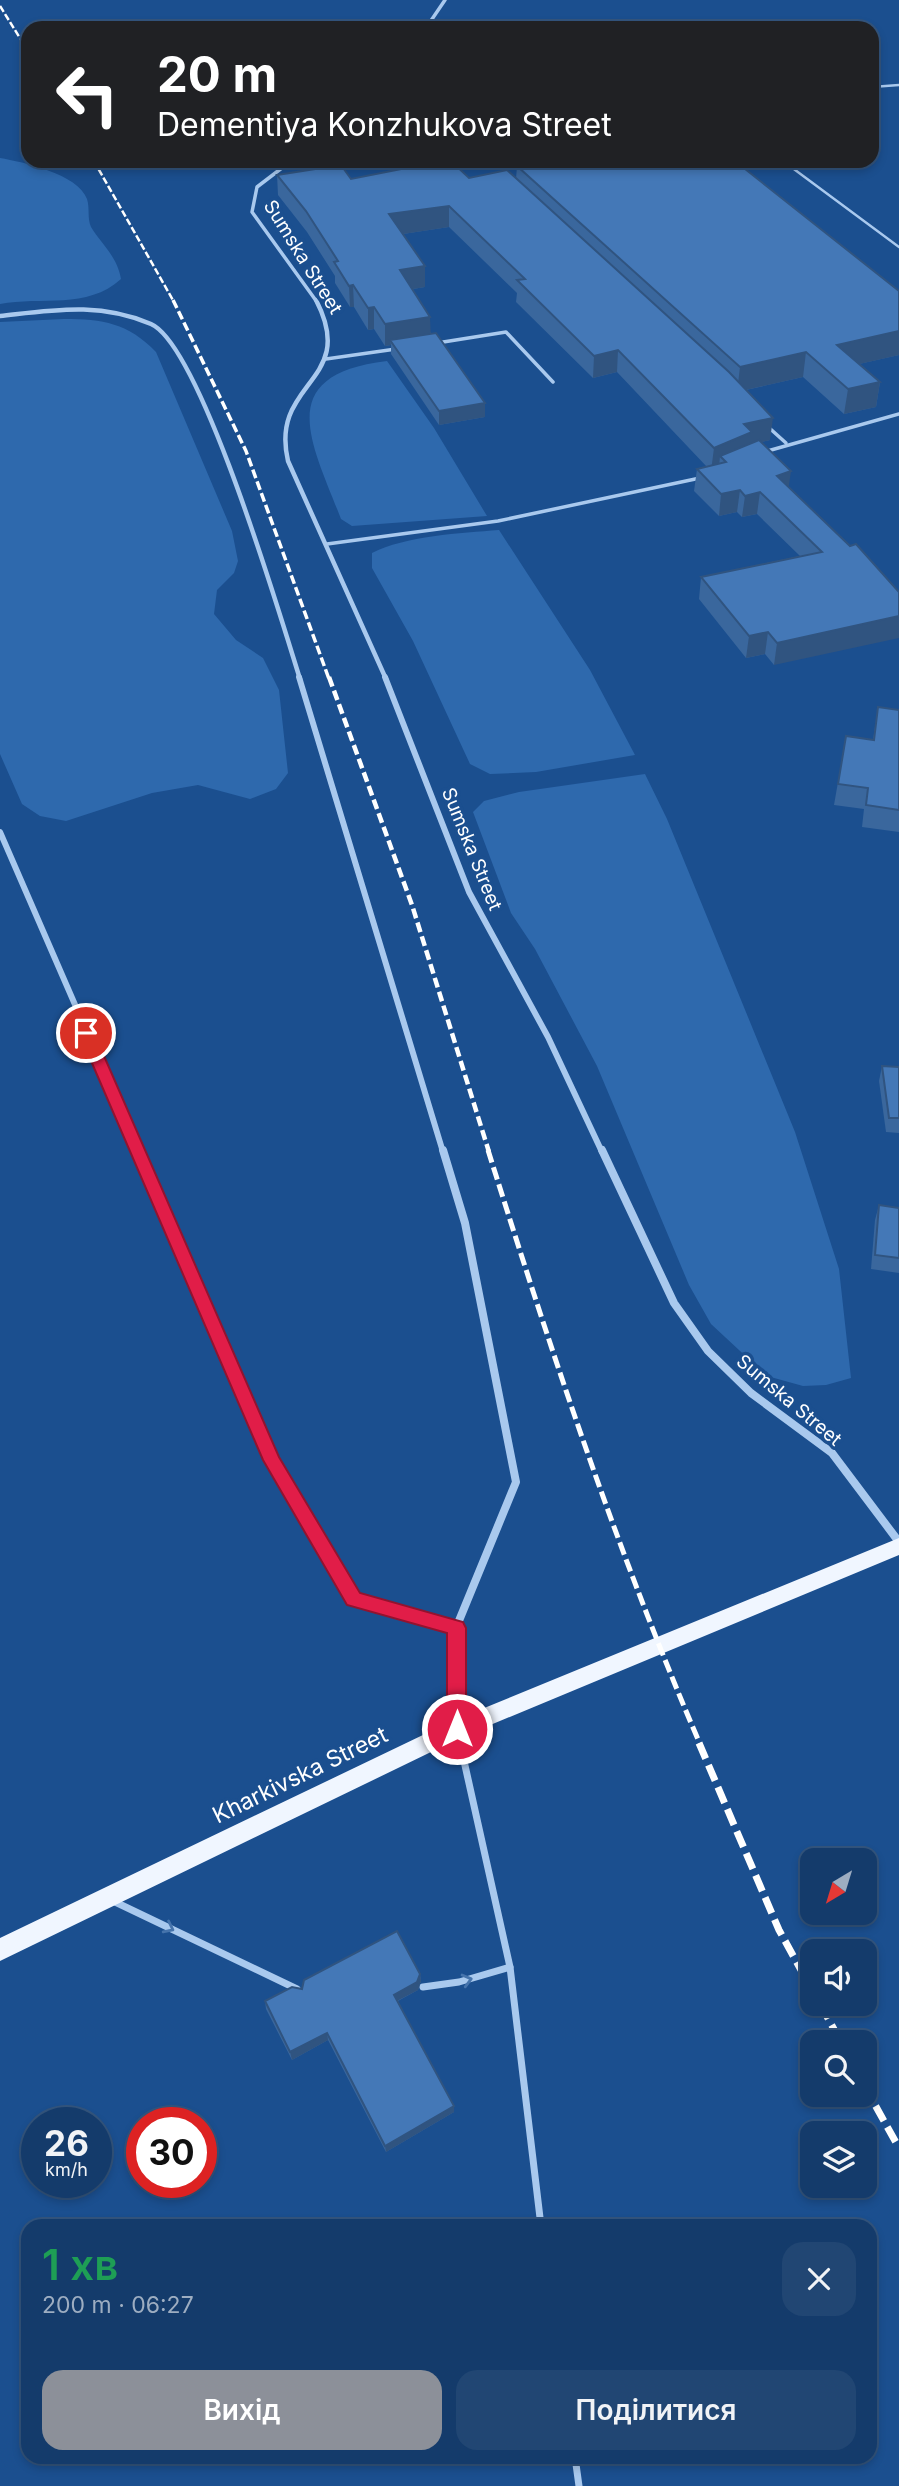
<!DOCTYPE html>
<html lang="uk">
<head>
<meta charset="utf-8">
<style>
  body { margin:0; font-family:Inter,sans-serif; background:#214673; color:#f1f3f6; height:100vh; display:flex; flex-direction:column; font-size:26px; white-space:nowrap }
  * { box-sizing:border-box; margin:0 }
  p { font-size:23px; color:#9dadc1 }
  .icon { flex:none; width:38px; height:38px; fill:none; stroke:currentColor; stroke-width:2; stroke-linecap:round; stroke-linejoin:round }
  .map { position:relative; flex:1; overflow:hidden }
  .panel { position:absolute; left:21px; top:2219px; width:856px; height:245px; display:flex; flex-direction:column; background:#143b6b; border-radius:21px; box-shadow:0 4px 10px #0003,0 0 0 2px #33557e }
  .panel>* { flex:none }
  .hud { position:absolute; left:21px; top:21px; width:858px; height:147px; border-radius:21px; box-shadow:0 4px 10px #0003,0 0 0 2px #33557e; background:#202124; color:#fff; overflow:hidden }
  .needle { width:46px; rotate:218deg }
  .controls { position:absolute; left:800px; top:1848px; display:grid; gap:14px }
  .controls a { display:grid; place-items:center; width:77px; height:77px; border-radius:14px; background:#143b6b; box-shadow:0 4px 10px #0003,0 0 0 2px #33557e; font-size:35px }
  .speed { position:absolute; left:21px; top:2107px; display:flex; gap:14px; font-size:35px; font-weight:700; text-align:center }
  .speed>* { display:grid; place-content:center; width:91px; height:91px; border-radius:50%; background:#143b6b; box-shadow:0 4px 10px #0003,0 0 0 2px #33557e; line-height:1 }
  .speed small { font-size:18px; font-weight:400 }
  .speed .limit { border:10px solid #d22; background:#fff; color:#111 }
  .pin { position:absolute; display:grid; place-items:center; width:60px; height:60px; color:#fff; margin:-30px; border:4px solid #fff; border-radius:50%; box-shadow:0 2px 7px #0007 }
  .me { position:absolute; width:77px; margin:-38px; rotate:0deg; stroke-linejoin:round; filter:drop-shadow(0 0 5px #0008) }
  .turn { display:flex; align-items:center; gap:24px; height:147px; padding:0 21px; font-size:32px }
  .turn .icon { width:91px; height:91px; stroke-width:2.5 }
  .turn b { display:block; font-size:49px; line-height:60px }
  .round { display:grid; place-items:center; flex:none; width:74px; height:74px; border-radius:21px; background:#214673 }
  .headline { display:flex; align-items:center; justify-content:space-between; height:119px; padding:0 21px }
  h1 { font-size:42px; font-weight:600; line-height:52px; color:#1e9e55 }
  .action { display:flex; gap:14px; margin-top:auto; padding:14px 21px }
  .action a { flex:1; height:80px; border-radius:21px; background:#8c9099; color:#fff; font-size:28px; font-weight:600; line-height:80px; text-align:center }
  .action a+a { background:#214673; color:#f1f3f6 }
  .map>svg:first-child { display:block }
  .green { fill:#2e69ad }
  .lines { fill:none; stroke-linecap:round; stroke-linejoin:round }
  .lane-far3 { stroke:#a9c9ee; stroke-width:2.5 }
  .lane-far2 { stroke:#a9c9ee; stroke-width:3.5 }
  .lane-far1 { stroke:#a9c9ee; stroke-width:5 }
  .lane { stroke:#a9c9ee; stroke-width:7 }
  .street-far3 { stroke:#a9c9ee; stroke-width:3.5 }
  .street-far2 { stroke:#a9c9ee; stroke-width:4.5 }
  .street-far1 { stroke:#a9c9ee; stroke-width:6 }
  .street { stroke:#a9c9ee; stroke-width:8 }
  .primary { fill:#f0f6ff; fill-rule:evenodd }
  .rail-far4 { stroke:#fff; stroke-width:2.5; stroke-dasharray:7 2.5; stroke-linecap:butt }
  .rail-far3 { stroke:#fff; stroke-width:3.5; stroke-dasharray:9 3.5; stroke-linecap:butt }
  .rail-far2 { stroke:#fff; stroke-width:4.5; stroke-dasharray:10 4.5; stroke-linecap:butt }
  .rail-far1 { stroke:#fff; stroke-width:5; stroke-dasharray:13 5; stroke-linecap:butt }
  .rail { stroke:#fff; stroke-width:7; stroke-dasharray:17 7; stroke-linecap:butt }
  .wall { fill:#3a679d }
  .shaded-wall { fill:#305480 }
  .building { fill:#4478b7; stroke:#305480; stroke-width:2 }
  .oneway { stroke:#4674ac }
  .route { fill:#e11d48; stroke:#92132f; stroke-width:2 }
  .labels { text-anchor:middle; dominant-baseline:central; stroke-width:7; stroke-linejoin:round; paint-order:stroke }
  .street-label { font-size:19px; fill:#fff; stroke:#1b4f8f }
  .near-street-label { font-size:23px; fill:#fff; stroke:#1b4f8f }
</style>
</head>
<body>
<div class="map">
<svg width="899" height="2486" viewBox="0 0 899 2486">
  <rect width="100%" height="100%" fill="#1b4f8f"/>
  <g class="green">
    <path d="M0 158C23 162 78 174 87 199 90 208 87 218 91 227 102 245 117 256 121 279 87 310 41 296 0 304Z"/>
    <path d="M64 319C103 319 128 323 156 352L232 531 238 561 234 573 217 590 214 614 236 640 263 658 279 690 288 773 276 789 250 799 198 785 152 793 66 821 40 816 22 804 0 754V322Z"/>
    <path d="M387 361 434 428 487 516 352 526 341 519C312 443 271 375 387 361Z"/>
    <path d="M499 530 590 670 635 755 536 772 490 774 470 764 413 641 372 568V553C405 536 461 533 499 530Z"/>
    <path d="M645 774 667 819 795 1132 839 1269 851 1378 826 1385 803 1386 767 1376 711 1324 689 1285 597 1066 535 949 511 913 473 812 484 801 519 792Z"/>
  </g>
  <g class="lines">
    <g class="lane-far3">
      <path d="M872 87 899 85"/>
      <path d="M783 161 899 247"/>
    </g>
    <g class="lane-far2">
      <path d="M437 343 506 332 553 382"/>
      <path d="M326 359 396 349"/>
      <path d="M766 425 786 443"/>
      <path d="M764 452 899 414"/>
      <path d="M327 544 498 521 700 478"/>
    </g>
    <path class="lane-far1" d="M458 1733 461 1744"/>
    <g class="lane">
      <path d="M460 1743 510 1967 541 2226"/>
      <path d="M113 1901 297 1989"/>
      <path d="M423 1987 459 1982 510 1967"/>
      <path d="M575 2457 579 2486"/>
    </g>
    <g class="street-far3">
      <path d="M426 28 445 0"/>
      <path d="M291 161 257 187 252 212 317 302"/>
    </g>
    <g class="street-far2">
      <path d="M316 300C359 383 269 380 288 461L386 679"/>
      <path d="M0 316C55 310 99 302 151 324 201 346 281 619 300 679"/>
    </g>
    <g class="street-far1">
      <path d="M299 677 443 1152"/>
      <path d="M385 677 469 892 548 1037 602 1152"/>
      <path d="M0 832 139 1152"/>
    </g>
    <g class="street">
      <path d="M138 1150 272 1460 354 1599 456 1628"/>
      <path d="M443 1150 465 1223 516 1482 456 1628 457 1728"/>
      <path d="M602 1150 674 1303 708 1351 751 1393 832 1453 899 1542"/>
    </g>
    <path class="primary" d="M899 1538V1555L464 1736 0 1961V1938L450 1722Z"/>
    <g class="rail-far4">
      <path d="M0 6 28 51"/>
      <path d="M94 161 174 302"/>
    </g>
    <path class="rail-far3" d="M173 300 246 451 329 679"/>
    <path class="rail-far2" d="M329 677 412 905 489 1152"/>
    <path class="rail-far1" d="M488 1150C551 1351 617 1551 700 1744"/>
    <g class="rail">
      <path d="M699 1743 779 1930 812 1990"/>
      <path d="M820 2004 841 2042"/>
      <path d="M864 2085 899 2148"/>
    </g>
  </g>
  <g class="wall">
    <path d="M404 161H451L469 178 516 179 517 166 899 355 859 364 880 382 876 407 844 414 803 377 746 390 770 440 761 442 788 487 850 546 774 665 765 654 746 658 699 599 701 577 800 556 757 514 742 517 737 512 719 516 694 491 697 469 707 467 617 372 593 378 516 302 517 293 449 227 403 234 425 287 413 289 431 334 485 417 439 425 391 354V345L385 346 374 329 368 330 354 307H350L335 283V276L307 232 278 195 277 175 351 179 404 169Z"/>
    <path d="M878 707 899 710V832L862 827 864 809 834 805 846 736 873 740Z"/>
    <path d="M882 1066 899 1067V1133L886 1132 879 1081Z"/>
    <path d="M879 1205 899 1208V1273L871 1269 875 1220Z"/>
    <path d="M420 1974 421 1981 418 1990 398 2001 454 2112 386 2152 328 2040 292 2060 266 2009 265 2001 302 1989Z"/>
  </g>
  <g class="shaded-wall">
    <path d="M449 206V227L390 236 389 214Z"/>
    <path d="M425 266V287L401 291 400 270Z"/>
    <path d="M353 285 354 307H350L349 286Z"/>
    <path d="M374 307V329L368 330V308Z"/>
    <path d="M430 317 431 339 390 340 391 345 385 346V324Z"/>
    <path d="M899 331V355L833 370 837 345Z"/>
    <path d="M618 350 617 372 593 378 594 356Z"/>
    <path d="M806 352 803 377 737 392 740 367Z"/>
    <path d="M880 382 876 407 844 414 848 389Z"/>
    <path d="M485 403V417L439 425V411Z"/>
    <path d="M773 418 770 440 750 445 726 462 720 456 719 467 711 471 714 448 744 424Z"/>
    <path d="M791 471 788 492 777 476Z"/>
    <path d="M740 490 737 512 719 516 721 494Z"/>
    <path d="M760 492 757 514 742 517 745 496Z"/>
    <path d="M899 616V638L774 665 777 643Z"/>
    <path d="M768 632 765 654 746 658 749 636Z"/>
    <path d="M420 1974 421 1981 418 1990 395 2002 394 1995Z"/>
    <path d="M327 2033 328 2040 292 2060 290 2052Z"/>
    <path d="M454 2106V2112L386 2152 385 2146Z"/>
  </g>
  <g class="building">
    <path d="M411 161H451L469 178 507 170 729 372 773 418 744 424 752 432 714 448 618 350 594 356 517 280 525 279 449 206 389 214 425 266 400 270 430 317 385 324 374 307 368 308 353 285 349 286 334 262 338 261 306 211 277 175 341 165 351 179 417 166Z"/>
    <path d="M543 161H735L899 291V331L837 345 880 382 848 389 806 352 740 367 517 166Z"/>
    <path d="M436 333 485 403 439 411 390 340Z"/>
    <path d="M759 440 791 471 777 476 850 546 856 544 899 592V616L777 643 768 632 749 636 701 577 822 552 760 492 745 496 740 490 721 494 697 469 726 462 720 456Z"/>
    <path d="M878 707 899 710V810L866 805 868 788 838 784 846 736 874 740Z"/>
    <path d="M882 1066 899 1067V1118H889Z"/>
    <path d="M879 1205 899 1208V1258L875 1255Z"/>
    <path d="M397 1931 420 1974 417 1982 394 1995 454 2106 385 2146 327 2033 290 2052 265 2001 292 1987 302 1989 304 1980Z"/>
  </g>
  <defs><path id="oneway-chevron" d="M-2-3.5L2.5 0L-2 3.5" fill="none" stroke-width="1.6" stroke-linecap="round" stroke-linejoin="round" transform="scale(1.75)"/></defs>
  <g class="oneway">
    <use href="#oneway-chevron" transform="translate(169 1928) rotate(26)"/>
    <use href="#oneway-chevron" transform="translate(467 1980) rotate(-15)"/>
  </g>
  <path class="route" d="M86 1028 94 1033 279 1457 360 1593 463 1622 466 1628V1729L464 1735 457 1737 450 1735 447 1729V1633L347 1605 263 1460 79 1033Z"/>
  <g class="labels">
    <g class="street-label">
      <text transform="translate(303 257) rotate(58)">Sumska Street</text>
      <text transform="translate(472 849) rotate(68)">Sumska Street</text>
      <text transform="translate(789 1400) rotate(40)">Sumska Street</text>
    </g>
    <g class="near-street-label">
      <text transform="translate(300 1775) rotate(-26)">Kharkivska Street</text>
    </g>
  </g>
</svg>
<div class="controls">
<a><svg class="needle" viewBox="-14 -14 28 28"><path d="M0-13l5 13h-10z" fill="#e53935"/><path d="M0 13l5-13h-10z" fill="#9dadc1"/></svg></a>
<a><svg class="icon" aria-label="sound" viewBox="0 0 24 24"><path d="M4 9h4l5-4v14l-5-4H4zM17 9q2 3 0 6"/></svg></a>
<a><svg class="icon" aria-label="search" viewBox="0 0 24 24"><circle cx="10" cy="10" r="6"/><path d="M15 15l6 6"/></svg></a>
<a><svg class="icon" aria-label="layers" viewBox="0 0 24 24"><path d="M12 4l9 5-9 5-9-5zM3 14l9 5 9-5"/></svg></a>
</div>
<div class="speed"><div>26<small>km/h</small></div><div class="limit">30</div></div>
<div class="pin" style="left:86px;top:1033px;background:#d93025"><svg class="icon" aria-label="arrive" viewBox="0 0 24 24"><path d="M6 21V4h12l-3 4 3 4H6"/></svg></div>
<svg class="me" style="left:457px;top:1729px" viewBox="-20 -20 40 40"><circle r="17" fill="#e11d48" stroke="#fff" stroke-width="3"/><path d="M0-11L8 9 0 5-8 9z" fill="#fff"/></svg>
<div class="hud">
<div class="turn"><svg class="icon" aria-label="left" viewBox="0 0 24 24"><path d="M17 20v-9H6M10 6l-5 5 5 5"/></svg><div><b>20 m</b>Dementiya Konzhukova Street</div></div>
</div>
<section class="panel">
<div class="headline"><div><h1>1 хв</h1><p>200 m · 06:27</p></div><a class="round"><svg class="icon" aria-label="close" viewBox="0 0 24 24"><path d="M6 6l12 12M18 6L6 18"/></svg></a></div>
<div class="action"><a>Вихід</a><a>Поділитися</a></div>
</section>
</div>
</body>
</html>
